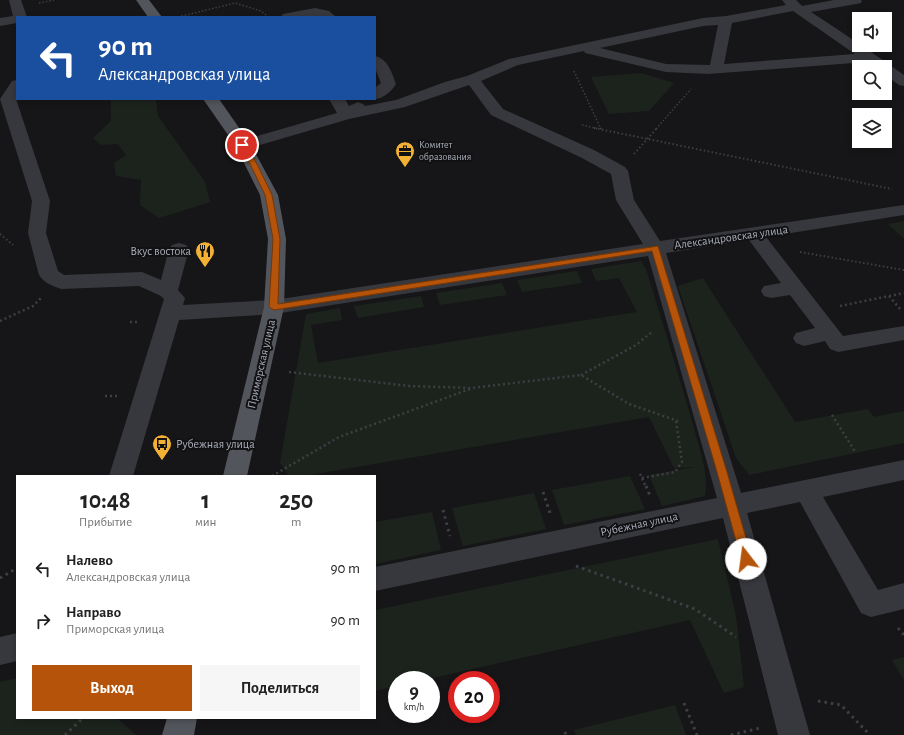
<!DOCTYPE html>
<html lang="ru">
<head>
<meta charset="utf-8">
<style>
  body { margin:0; font-family:"Alegreya Sans",sans-serif; background:#f6f6f6; color:#222; height:100vh; display:flex; flex-direction:column; font-size:15px; white-space:nowrap }
  * { box-sizing:border-box; margin:0 }
  p { font-size:13px; color:#767676 }
  .icon { flex:none; width:22px; height:22px; fill:none; stroke:currentColor; stroke-width:2; stroke-linecap:round; stroke-linejoin:round }
  .map { position:relative; flex:1; overflow:hidden }
  .panel { position:absolute; left:16px; top:475px; width:360px; height:244px; display:flex; flex-direction:column; background:#fff; border-radius:0px; box-shadow:0 2px 6px #0003 }
  .panel>* { flex:none }
  .guide { position:absolute; left:16px; top:16px; width:360px; height:84px; border-radius:0px; box-shadow:0 2px 6px #0003; background:#1a4fa0; color:#fff; overflow:hidden }
  .tools { position:absolute; left:852px; top:12px; display:grid; gap:8px }
  .tools a { display:grid; place-items:center; width:40px; height:40px; border-radius:0px; background:#fff; box-shadow:0 2px 6px #0003; font-size:20px }
  .speed { position:absolute; left:388px; top:671px; display:flex; gap:8px; font-size:20px; font-weight:700; text-align:center }
  .speed>* { display:grid; place-content:center; width:52px; height:52px; border-radius:50%; background:#fff; box-shadow:0 2px 6px #0003; line-height:1 }
  .speed small { font-size:10px; font-weight:400 }
  .speed .limit { border:6px solid #d22; background:#fff; color:#111 }
  .pin { position:absolute; display:grid; place-items:center; width:34px; height:34px; color:#fff; margin:-17px; border:2px solid #fff; border-radius:50%; box-shadow:0 1px 4px #0007 }
  .me { position:absolute; width:44px; margin:-22px; rotate:345deg; stroke-linejoin:round; filter:drop-shadow(0 0 3px #0008) }
  .turn { display:flex; align-items:center; gap:14px; height:84px; padding:0 16px; font-size:18px }
  .turn .icon { width:52px; height:52px; stroke-width:2.5 }
  .turn b { display:block; font-size:28px; line-height:34px }
  .eta { display:flex; justify-content:space-evenly; align-items:center; height:68px; text-align:center }
  .eta b { font-size:24px; font-weight:700; line-height:28px }
  .action { display:flex; gap:8px; margin-top:auto; padding:8px 16px }
  .action a { flex:1; height:46px; border-radius:0px; background:#b45309; color:#fff; font-size:16px; font-weight:700; line-height:46px; text-align:center }
  .action a+a { background:#f6f6f6; color:#222 }
  ul { padding:0; list-style:none }
  li { display:flex; align-items:center; gap:12px; height:52px; padding:0 16px }
  li div { flex:1 }
  li b { display:block; font-size:15px }
  li em { font-style:normal }
  .map>svg:first-child { display:block }
  .green { fill:#1c231d }
  .lines { fill:none; stroke-linecap:round; stroke-linejoin:round }
  .path-far3 { stroke:#3d3f44; stroke-width:1.5; stroke-dasharray:1.5 2; stroke-linecap:butt }
  .path-far2 { stroke:#3d3f44; stroke-width:2; stroke-dasharray:1.5 2.5; stroke-linecap:butt }
  .path-far1 { stroke:#3d3f44; stroke-width:2.5; stroke-dasharray:2 3; stroke-linecap:butt }
  .path { stroke:#3d3f44; stroke-width:3; stroke-dasharray:2.5 4; stroke-linecap:butt }
  .minor { fill:#37383d; fill-rule:evenodd }
  .major { fill:#53555c; fill-rule:evenodd }
  .route { fill:#b45309; stroke:#753606 }
  .labels { text-anchor:middle; dominant-baseline:central; stroke-width:4; stroke-linejoin:round; paint-order:stroke }
  .far-poi-label { font-size:10px; fill:#a8adb8; stroke:#111113; text-anchor:start }
  .street-label { font-size:12px; fill:#a8adb8; stroke:#111113 }
  .poi-label { font-size:12px; fill:#a8adb8; stroke:#111113; text-anchor:end }
</style>
</head>
<body>
<div class="map">
<svg width="904" height="735" viewBox="0 0 904 735">
  <rect width="100%" height="100%" fill="#161618"/>
  <g class="green">
    <path d="M641 73 674 83 649 111 609 114 591 77Z"/>
    <path d="M111 99H156L158 116 205 182 210 202 159 218 140 205 141 180 116 176 114 163 126 155 118 144 101 145 93 138 111 121Z"/>
    <path d="M904 221V239L888 224Z"/>
    <path d="M641 261 646 269C662 321 678 372 693 425 699 448 709 472 705 496L662 506 649 475 695 467 674 468 649 417 304 476H289L280 463 306 314 340 308 342 320 311 325 318 363 637 312 619 278 596 281 591 269Z"/>
    <path d="M577 271 582 283 522 292 517 280Z"/>
    <path d="M703 278 795 422 868 409 874 417 904 411V443L749 475 736 458 678 286Z"/>
    <path d="M502 283 507 295 440 305 436 293Z"/>
    <path d="M421 296 424 307 358 318 354 306Z"/>
    <path d="M630 476 645 509 564 525 552 490Z"/>
    <path d="M534 493 546 529 463 546 452 508Z"/>
    <path d="M432 512 441 550 375 564V522Z"/>
    <path d="M718 539 736 616 744 687 724 693 690 620 424 680H397V686L375 691V610Z"/>
    <path d="M904 657V680L892 660Z"/>
    <path d="M17 678V718H117L136 735H0V682Z"/>
    <path d="M675 705 686 735H576L574 730Z"/>
  </g>
  <g class="lines">
    <g class="path-far3">
      <path d="M39 3 54 0"/>
      <path d="M178 17 235 3 261 11 266 15"/>
      <path d="M574 71 601 129"/>
      <path d="M582 125 599 129"/>
      <path d="M656 129 691 89"/>
    </g>
    <g class="path-far2">
      <path d="M594 128 892 189"/>
      <path d="M600 128 601 129"/>
      <path d="M634 154 657 128"/>
      <path d="M0 234 13 245"/>
      <path d="M800 252 904 270"/>
    </g>
    <g class="path-far1">
      <path d="M889 296 901 310"/>
      <path d="M840 306 904 293"/>
      <path d="M0 321 33 306 41 298"/>
      <path d="M130 322H140"/>
      <path d="M289 372 409 386 472 388 581 375 629 404 678 421"/>
      <path d="M581 375 636 345 653 331"/>
      <path d="M105 396H118"/>
      <path d="M832 415 856 453"/>
      <path d="M640 474 646 487"/>
      <path d="M272 476 339 437 470 389"/>
      <path d="M642 478 675 472 682 462 676 421"/>
    </g>
    <g class="path">
      <path d="M646 486 650 496"/>
      <path d="M543 492 551 516"/>
      <path d="M443 510 450 536"/>
      <path d="M576 566 695 609 736 637"/>
      <path d="M0 578 17 568"/>
      <path d="M898 628 904 635"/>
      <path d="M818 701 841 705 870 735"/>
      <path d="M684 703 697 735"/>
      <path d="M565 732 566 735"/>
      <path d="M65 735 83 718"/>
      <path d="M731 735 760 728"/>
    </g>
    <g class="minor">
      <path d="M9 0H21L27 17H17V23L0 26V18L13 16Z"/>
      <path d="M782 0H796L802 6 834 0H862L861 3 856 4 811 12C843 33 873 53 904 75V86L899 85 885 75V67H874L866 62 708 74 666 72 585 53 584 51 518 65 481 81 503 109 594 150 625 167 628 171 634 200 660 241 904 205V215L766 237 843 336 904 326V340L838 352 830 349 825 341 804 346 796 343 793 338 796 333 815 328 790 295 771 298 764 296 761 291 764 286 781 283 749 240 666 253 741 493 904 460V480L823 497 878 590 904 583V609L871 617 861 613 800 502 747 513 810 735H778L723 518 375 591V567L717 498 648 256 274 314 179 320 133 476H109L164 299 161 296 139 286 61 289C53 286 44 283 39 275L28 233 32 201 0 99 12 81 17 80 16 99 50 201 46 233 58 271 64 275 142 272 161 280 169 249 172 245 179 243 186 245 189 249 178 290 185 298 183 305 274 300 643 244 616 200 611 174 582 158 491 115 469 85 405 107 349 119 243 150 237 148 235 145 237 142 337 113 329 99H345L349 106 358 102 363 104 365 106 396 100 445 82 467 76 509 59 703 18 726 16 786 5ZM793 11 855 54 724 64 732 23ZM718 25 710 65 666 64 600 48 703 26Z"/>
      <path d="M315 8 329 11 336 17 315 16 281 17 283 14Z"/>
      <path d="M375 56C388 59 392 73 396 84 392 91 382 100 373 99H375V88L381 83 375 68Z"/>
      <path d="M17 633V661L0 665V637Z"/>
    </g>
    <g class="major">
      <path d="M136 0H149L162 17H148Z"/>
      <path d="M203 99H219L251 145 278 195 286 239 284 307 247 476H223L264 307 268 239 260 195 235 145Z"/>
      <path d="M167 718H197L194 735H162Z"/>
    </g>
  </g>
  <path class="route" d="M240 143 246 145 258 166 272 195 280 239 278 304 658 246 727 472 752 559 750 563 746 564 742 563 741 559 717 472 652 251 274 310 269 307 273 239 265 195 251 166 239 145Z"/>
  <defs>
    <g id="office-pin" transform="scale(1)"><path d="M0 17L-7.5 6A9.5 9.5 0 1 1 7.5 6Z" fill="#f2b134" stroke="#111113"/><path d="M-6-3h4V-5.5h4V-3h4V5H-6ZM-1-4.5V-3h2v-1.5ZM-6 0V1H6V0Z" fill="#111"/></g>
    <g id="restaurant-pin" transform="scale(1)"><path d="M0 17L-7.5 6A9.5 9.5 0 1 1 7.5 6Z" fill="#f2b134" stroke="#111113"/><path d="M-5-6h1v4h1v-4h1v4h1v-4h1v5L-1.5 .5V6h-2V.5L-5-1ZM5-6V6H3V1.5H1.5Q1.5-4 5-6Z" fill="#111"/></g>
    <g id="bus-pin" transform="scale(1)"><path d="M0 17L-7.5 6A9.5 9.5 0 1 1 7.5 6Z" fill="#f2b134" stroke="#111113"/><path d="M-5-6H5V4H4V6H2V4H-2V6H-4V4H-5ZM-3.5-4V0h7V-4ZM-3.5 1.2v1.5H-2V1.2ZM2 1.2v1.5H3.5V1.2Z" fill="#111"/></g>
  </defs>
  <g fill-rule="evenodd">
    <use href="#office-pin" x="405" y="151"/>
    <use href="#restaurant-pin" x="205" y="251"/>
    <use href="#bus-pin" x="162" y="444"/>
  </g>
  <g class="labels">
    <g class="far-poi-label">
      <text x="419" y="145">Комитет<tspan x="419" dy="12">образования</tspan></text>
    </g>
    <g class="street-label">
      <text transform="translate(731 237) rotate(-8)">Александровская улица</text>
      <text transform="translate(261 364) rotate(-77)">Приморская улица</text>
      <text transform="translate(639 524) rotate(-12)">Рубежная улица</text>
    </g>
    <g class="poi-label">
      <text x="191" y="251">Вкус востока</text>
      <text x="176" y="444" text-anchor="start">Рубежная улица</text>
    </g>
  </g>
</svg>
<div class="tools">
<a><svg class="icon" aria-label="sound" viewBox="0 0 24 24"><path d="M4 9h4l5-4v14l-5-4H4zM17 9q2 3 0 6"/></svg></a>
<a><svg class="icon" aria-label="search" viewBox="0 0 24 24"><circle cx="10" cy="10" r="6"/><path d="M15 15l6 6"/></svg></a>
<a><svg class="icon" aria-label="layers" viewBox="0 0 24 24"><path d="M12 4l9 5-9 5-9-5zM3 14l9 5 9-5"/></svg></a>
</div>
<div class="speed"><div>9<small>km/h</small></div><div class="limit">20</div></div>
<div class="pin" style="left:242px;top:145px;background:#d93025"><svg class="icon" aria-label="arrive" viewBox="0 0 24 24"><path d="M6 21V4h12l-3 4 3 4H6"/></svg></div>
<svg class="me" style="left:746px;top:559px" viewBox="-20 -20 40 40"><circle r="19" fill="#fff"/><path d="M0-13L10 11 0 6-10 11z" fill="#b45309"/></svg>
<div class="guide">
<div class="turn"><svg class="icon" aria-label="left" viewBox="0 0 24 24"><path d="M17 20v-9H6M10 6l-5 5 5 5"/></svg><div><b>90 m</b>Александровская улица</div></div>
</div>
<section class="panel">
<div class="eta">
<div><b>10:48</b><p>Прибытие</p></div>
<div><b>1</b><p>мин</p></div>
<div><b>250</b><p>m</p></div>
</div>
<ul>
<li><svg class="icon" aria-label="left" viewBox="0 0 24 24"><path d="M17 20v-9H6M10 6l-5 5 5 5"/></svg><div><b>Налево</b><p>Александровская улица</p></div><em>90 m</em></li>
<li><svg class="icon" aria-label="right" viewBox="0 0 24 24"><path d="M7 20v-9h11M14 6l5 5-5 5"/></svg><div><b>Направо</b><p>Приморская улица</p></div><em>90 m</em></li>
</ul>
<div class="action"><a>Выход</a><a>Поделиться</a></div>
</section>
</div>
</body>
</html>
